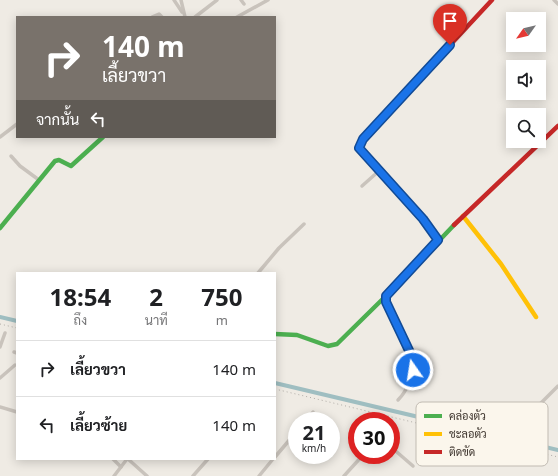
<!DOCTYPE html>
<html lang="th">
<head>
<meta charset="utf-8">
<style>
  body { margin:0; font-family:"Noto Sans",Sarabun,sans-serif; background:#f2f2f2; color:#202124; height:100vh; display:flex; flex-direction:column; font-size:15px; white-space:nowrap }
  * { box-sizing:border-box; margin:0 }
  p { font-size:13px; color:#757577 }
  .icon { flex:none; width:22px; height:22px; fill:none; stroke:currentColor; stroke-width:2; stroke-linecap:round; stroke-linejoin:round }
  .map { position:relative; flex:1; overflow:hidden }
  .drawer { position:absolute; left:16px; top:272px; width:260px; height:188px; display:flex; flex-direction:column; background:#fff; border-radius:0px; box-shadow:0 2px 10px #0003 }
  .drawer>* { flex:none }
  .guide { position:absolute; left:16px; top:16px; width:260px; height:122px; border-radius:0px; box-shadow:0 2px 10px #0003; background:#79726b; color:#fff; overflow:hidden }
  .needle { width:26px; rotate:236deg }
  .tools { position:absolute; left:506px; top:12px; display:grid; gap:8px }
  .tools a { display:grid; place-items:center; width:40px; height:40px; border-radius:0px; background:#fff; box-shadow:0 2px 10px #0003; font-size:20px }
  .speed { position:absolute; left:288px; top:412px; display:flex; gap:8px; font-size:20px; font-weight:700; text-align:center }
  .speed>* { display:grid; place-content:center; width:52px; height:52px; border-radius:50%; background:#fff; box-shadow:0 2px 10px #0003; line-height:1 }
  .speed small { font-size:10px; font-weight:400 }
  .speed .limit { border:6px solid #d22; background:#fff; color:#111 }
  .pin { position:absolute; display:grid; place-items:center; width:34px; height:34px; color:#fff; margin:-41px -17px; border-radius:50% 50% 50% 0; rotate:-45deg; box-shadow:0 0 4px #0007 }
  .pin .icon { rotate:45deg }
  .me { position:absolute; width:44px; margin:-22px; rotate:347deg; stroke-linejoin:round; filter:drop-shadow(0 0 3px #0008) }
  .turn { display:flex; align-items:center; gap:14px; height:84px; padding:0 20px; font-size:18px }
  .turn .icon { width:52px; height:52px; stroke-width:2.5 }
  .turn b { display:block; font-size:28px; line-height:34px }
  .then { display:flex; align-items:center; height:38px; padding:0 20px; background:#0003; gap:8px; font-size:15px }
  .eta { display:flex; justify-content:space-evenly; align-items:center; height:68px; text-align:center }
  .eta b { font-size:24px; font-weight:700; line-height:28px }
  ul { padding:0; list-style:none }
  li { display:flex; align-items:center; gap:12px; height:56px; padding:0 20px; border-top:1px solid #e0e0e0 }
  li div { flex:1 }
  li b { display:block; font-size:15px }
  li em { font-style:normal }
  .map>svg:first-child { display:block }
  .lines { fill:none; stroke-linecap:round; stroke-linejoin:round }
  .canal { stroke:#9fbec1; stroke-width:4 }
  .street { stroke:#c9c3bc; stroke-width:3.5 }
  .fast { stroke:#4caf50; stroke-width:4.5 }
  .slow { stroke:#ffc107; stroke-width:4.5 }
  .jam { stroke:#c62828; stroke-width:4.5 }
  .rail { stroke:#b0aca7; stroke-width:1; stroke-dasharray:1 3; stroke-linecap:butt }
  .route-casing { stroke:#114b97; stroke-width:10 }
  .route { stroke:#1a73e8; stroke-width:7 }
  .key { fill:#fbf6ec; stroke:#c1bbb2; stroke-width:1 }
  .key-label { font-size:11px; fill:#3a312a }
</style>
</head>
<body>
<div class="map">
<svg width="558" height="476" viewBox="0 0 558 476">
  <rect width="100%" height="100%" fill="#efebe4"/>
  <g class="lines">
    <g class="canal">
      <path d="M0 317 17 321"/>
      <path d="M275 383 558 450"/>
    </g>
    <g class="street">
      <path d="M174 0 182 12"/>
      <path d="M181 0 185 17"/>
      <path d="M241 0 244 4"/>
      <path d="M554 0 558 4"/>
      <path d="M152 17 159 14 162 17"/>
      <path d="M195 17 217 0"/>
      <path d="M237 17 268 0"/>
      <path d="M0 137 17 124"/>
      <path d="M11 156 20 166 39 180"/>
      <path d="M362 186 380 170"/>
      <path d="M258 273 279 248 304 224"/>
      <path d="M386 296V302L413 361C413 375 408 390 398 400"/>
      <path d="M0 347 5 333"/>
      <path d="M14 352 17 353"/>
      <path d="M0 378 15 365"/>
      <path d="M0 407 17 412"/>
      <path d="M306 421 313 412"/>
      <path d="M512 432 558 386"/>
      <path d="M352 436 357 441"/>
      <path d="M391 447 413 466"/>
      <path d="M275 457 297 431"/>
      <path d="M113 459 121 467"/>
      <path d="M128 459 147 476"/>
      <path d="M114 476 127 459"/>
      <path d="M193 476 208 459"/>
      <path d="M259 476 273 459"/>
      <path d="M344 476 363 455"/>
    </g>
    <g class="fast">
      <path d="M0 228 55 161 59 160 71 166 103 137"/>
      <path d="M275 334 297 335 328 346 337 344 397 285 454 225"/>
    </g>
    <g class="slow">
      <path d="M385 115 360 143 359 148 423 219 438 240"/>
      <path d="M463 216 501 264 536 317"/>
    </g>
    <g class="jam">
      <path d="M385 115 492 0"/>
      <path d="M454 225 558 126"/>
    </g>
    <g class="rail">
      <path d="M0 324 17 328"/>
      <path d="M275 389 558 457"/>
    </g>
  </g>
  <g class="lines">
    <g class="route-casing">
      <path id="route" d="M413 370 414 361 386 302V296L438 240 423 219 359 148 363 139 450 45"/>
    </g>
    <use href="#route" class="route"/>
  </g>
  <rect x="416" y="402" width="132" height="64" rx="6" class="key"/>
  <rect x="424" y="414" width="18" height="4" fill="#4caf50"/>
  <rect x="424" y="432" width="18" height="4" fill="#ffc107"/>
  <rect x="424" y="450" width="18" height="4" fill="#c62828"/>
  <g class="key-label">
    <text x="449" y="420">คล่องตัว</text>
    <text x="449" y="438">ชะลอตัว</text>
    <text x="449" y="456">ติดขัด</text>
  </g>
</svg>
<div class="tools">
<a><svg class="needle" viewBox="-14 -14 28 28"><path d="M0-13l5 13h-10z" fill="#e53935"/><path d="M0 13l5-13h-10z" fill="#757577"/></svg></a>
<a><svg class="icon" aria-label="sound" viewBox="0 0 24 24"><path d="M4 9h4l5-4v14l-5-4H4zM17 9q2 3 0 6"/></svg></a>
<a><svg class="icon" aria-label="search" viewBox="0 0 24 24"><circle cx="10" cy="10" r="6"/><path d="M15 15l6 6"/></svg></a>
</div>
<div class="speed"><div>21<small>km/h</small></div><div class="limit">30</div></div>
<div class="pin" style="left:450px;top:45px;background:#d93025"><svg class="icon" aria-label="arrive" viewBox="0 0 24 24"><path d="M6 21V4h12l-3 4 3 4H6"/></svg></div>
<svg class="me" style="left:413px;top:370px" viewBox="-20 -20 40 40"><circle r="17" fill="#1a73e8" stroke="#fff" stroke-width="3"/><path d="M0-11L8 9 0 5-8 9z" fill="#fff"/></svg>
<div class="guide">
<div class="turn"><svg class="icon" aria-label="right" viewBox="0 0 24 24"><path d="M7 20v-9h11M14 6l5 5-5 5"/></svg><div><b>140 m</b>เลี้ยวขวา</div></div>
<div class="then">จากนั้น<svg class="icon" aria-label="left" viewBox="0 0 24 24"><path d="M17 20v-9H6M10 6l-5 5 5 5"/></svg></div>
</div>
<section class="drawer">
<div class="eta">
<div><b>18:54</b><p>ถึง</p></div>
<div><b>2</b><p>นาที</p></div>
<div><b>750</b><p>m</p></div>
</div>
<ul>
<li><svg class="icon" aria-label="right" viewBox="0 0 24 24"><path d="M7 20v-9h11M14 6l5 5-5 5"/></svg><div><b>เลี้ยวขวา</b></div><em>140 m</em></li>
<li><svg class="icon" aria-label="left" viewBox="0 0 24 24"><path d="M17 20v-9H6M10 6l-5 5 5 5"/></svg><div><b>เลี้ยวซ้าย</b></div><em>140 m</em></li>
</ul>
</section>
</div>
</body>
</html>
